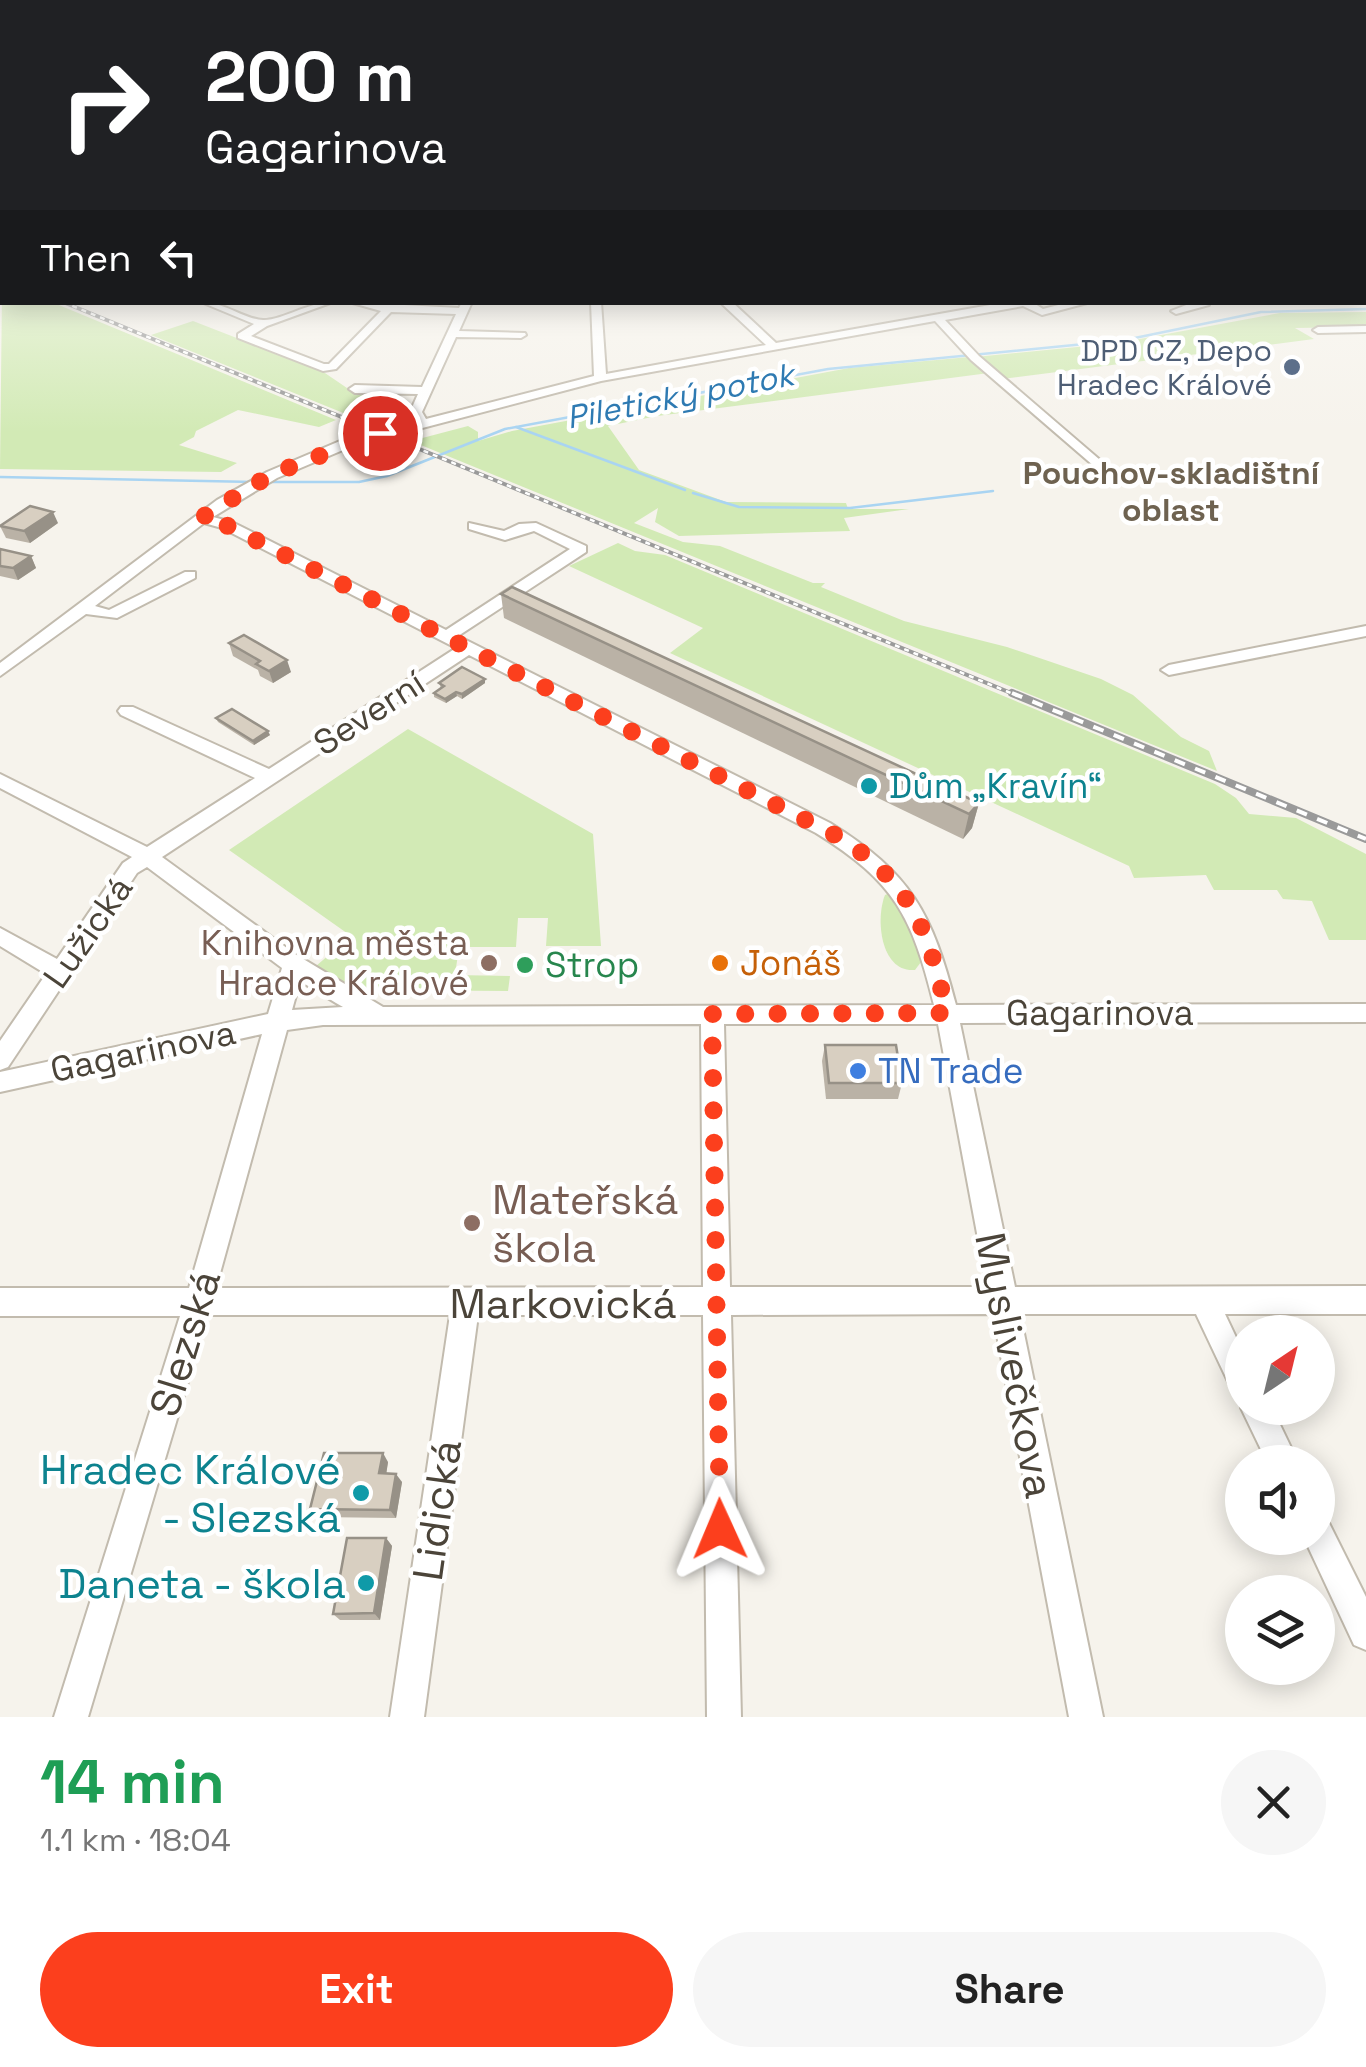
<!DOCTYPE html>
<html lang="en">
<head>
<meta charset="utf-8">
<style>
  body { margin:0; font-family:"Space Grotesk",sans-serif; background:#f6f6f6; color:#222; height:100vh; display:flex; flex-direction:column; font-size:38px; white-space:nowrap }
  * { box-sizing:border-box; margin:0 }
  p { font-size:32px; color:#767676 }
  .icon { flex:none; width:55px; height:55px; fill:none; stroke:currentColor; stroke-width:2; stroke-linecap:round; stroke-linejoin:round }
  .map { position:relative; height:1717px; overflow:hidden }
  .sheet { display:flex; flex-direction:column; background:#fff; flex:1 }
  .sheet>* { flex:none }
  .hud { position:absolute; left:0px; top:0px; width:1368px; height:305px; box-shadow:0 5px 25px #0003; background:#202124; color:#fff; overflow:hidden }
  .needle { width:65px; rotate:35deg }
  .tools { position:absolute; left:1225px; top:1315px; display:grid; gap:20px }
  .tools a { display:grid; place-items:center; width:110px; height:110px; border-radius:50%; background:#fff; box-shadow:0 5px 25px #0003; font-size:50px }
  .pin { position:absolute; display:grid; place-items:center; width:85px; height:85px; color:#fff; margin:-42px; border:5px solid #fff; border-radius:50%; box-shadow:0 2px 10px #0007 }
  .me { position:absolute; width:110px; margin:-55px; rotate:359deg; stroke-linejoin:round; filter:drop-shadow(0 0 8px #0008) }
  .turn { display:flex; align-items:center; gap:35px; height:210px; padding:0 40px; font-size:45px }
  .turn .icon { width:130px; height:130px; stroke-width:2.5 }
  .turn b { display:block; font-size:70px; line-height:85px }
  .then { display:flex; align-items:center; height:95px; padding:0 40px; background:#0003; gap:20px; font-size:38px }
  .round { display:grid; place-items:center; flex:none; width:105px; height:105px; border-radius:52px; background:#f6f6f6 }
  .overview { display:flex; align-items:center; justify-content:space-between; height:170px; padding:0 40px }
  h1 { font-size:60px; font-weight:800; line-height:75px; color:#1e9e55 }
  .cta { display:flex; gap:20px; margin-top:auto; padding:20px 40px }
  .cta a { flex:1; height:115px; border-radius:60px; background:#fc3f1d; color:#fff; font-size:40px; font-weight:800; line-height:115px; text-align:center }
  .cta a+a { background:#f6f6f6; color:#222 }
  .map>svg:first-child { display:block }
  .green { fill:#d2eab5 }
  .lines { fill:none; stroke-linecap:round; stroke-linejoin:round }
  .stream { stroke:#a9d4f2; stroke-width:2.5 }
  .minor-casing { stroke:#c2bbae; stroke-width:4 }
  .minor { fill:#fff; fill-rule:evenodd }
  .rail-far1-casing { stroke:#9a9a9a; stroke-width:4 }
  .rail-casing { stroke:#9a9a9a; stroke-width:8 }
  .rail-far1 { stroke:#fff; stroke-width:2.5; stroke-dasharray:5; stroke-linecap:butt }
  .rail { stroke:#fff; stroke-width:4; stroke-dasharray:11; stroke-linecap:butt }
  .wall { fill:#bab2a6 }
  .shaded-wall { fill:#979187 }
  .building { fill:#d8cfc1; stroke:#979187; stroke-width:2.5 }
  .route { stroke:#fc3f1d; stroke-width:18; stroke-dasharray:0 32.4 }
  .service-dot { fill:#5c6f8a; stroke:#fff; stroke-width:4 }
  .culture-dot { fill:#0f9aa8; stroke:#fff; stroke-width:4 }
  .education-dot { fill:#8d6e63; stroke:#fff; stroke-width:4 }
  .food-dot { fill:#e8710a; stroke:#fff; stroke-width:4 }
  .leisure-dot { fill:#2e9e5b; stroke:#fff; stroke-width:4 }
  .shop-dot { fill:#3f7fe0; stroke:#fff; stroke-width:4 }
  .labels { text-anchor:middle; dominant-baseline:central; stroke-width:9; stroke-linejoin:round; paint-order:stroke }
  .far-service-label { font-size:30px; fill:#4e5e75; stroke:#fff; text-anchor:end }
  .far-water-label { font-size:32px; font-style:italic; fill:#2e7ab2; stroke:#fff }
  .far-neighbourhood-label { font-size:32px; font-weight:bold; fill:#6e6250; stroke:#fff }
  .street-label { font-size:35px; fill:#4b4439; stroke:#fff }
  .culture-label { font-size:35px; fill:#0d838f; stroke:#fff; text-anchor:start }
  .education-label { font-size:35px; fill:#785e54; stroke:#fff; text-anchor:end }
  .food-label { font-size:35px; fill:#c56008; stroke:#fff; text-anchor:start }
  .leisure-label { font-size:35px; fill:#27864d; stroke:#fff; text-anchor:start }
  .shop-label { font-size:35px; fill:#366cbe; stroke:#fff; text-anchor:start }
  .near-education-label { font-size:42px; fill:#785e54; stroke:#fff; text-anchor:start }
  .near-street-label { font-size:42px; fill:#4b4439; stroke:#fff }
  .near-culture-label { font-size:42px; fill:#0d838f; stroke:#fff; text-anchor:end }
</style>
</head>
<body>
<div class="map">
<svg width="1366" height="1717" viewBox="0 0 1366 1717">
  <rect width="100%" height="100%" fill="#f6f3ec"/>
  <g class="green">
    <path d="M2 292V302L54 303 336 420 319 427 238 410 196 431 194 437 179 445 237 463 221 472 0 469Z"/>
    <path d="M1366 312V327L1295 328 1314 339 1002 379 975 357 1118 343 1280 313Z"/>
    <path d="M193 321 322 371 347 388 384 400V411L363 421 151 335Z"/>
    <path d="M969 357 989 373 657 416 608 426 639 470 726 502 846 503 848 509H909L844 518 850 531 679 536 655 522 658 508 634 523 683 542 720 546 813 583H825L821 587 904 621 1007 647 1101 679 1133 695 1181 737 1209 751 1217 771 411 441 468 426 478 432V441L512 431 849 368Z"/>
    <path d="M618 543 635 551 665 555 1215 784 1236 798 1249 814 1296 818 1366 854V940H1329L1312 901 1283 899 1277 890H1214L1206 875 1134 878 1129 866 670 653 703 628 569 566Z"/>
    <path d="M408 729 593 834 601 946H546L548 918H518L516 947H459L455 975 510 976 508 991 367 990 346 984 316 966 351 936 229 850Z"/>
    <path d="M890 893 895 895 924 958 915 970C881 973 875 920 885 895Z"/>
  </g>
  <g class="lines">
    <g class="stream">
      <path d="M516 427 685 490"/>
      <path d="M0 477 255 482"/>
      <path d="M270 482H359L387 476 505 429 828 369 1125 340 1261 312 1366 309"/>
      <path d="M693 493 739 507 850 508 993 491"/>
    </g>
    <g class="minor-casing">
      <g id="minor">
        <rect x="1365" y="205" width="1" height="6"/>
        <rect x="1365" y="230" width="1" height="6"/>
        <rect x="1365" y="248" width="1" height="6"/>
        <path d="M201 302C225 302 243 319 263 320 281 321 308 302 333 302L267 326 251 336 324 364H329L381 311 349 302 459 308 462 302H472L459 331 525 333 526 335 521 338 456 337 422 412 426 419 594 376 591 302H601L606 374 766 345 720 302H732L776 343 1007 302H1032L1043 309 1070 302H1091L1042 315 1023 306 945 320 979 356 1114 472V478L1109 479 971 360 935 321 601 381 350 447 277 478 213 517 232 522 446 630 570 549 534 531 505 540 469 529V523L504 531 519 524 536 523 586 546V552L458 636 830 823C912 874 932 913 956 1005L1366 1004V1022L960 1023 1015 1287 1366 1286V1314H1225L1242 1350V1395L1232 1390 1196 1314H1020L1103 1717H1069L993 1314 731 1315 741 1717H707L703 1315H478L424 1717H390L450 1315H208L88 1717H54L180 1316H0V1288H189L262 1034 0 1092V1072L268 1014 282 968 147 867 137 873 8 1067 0 1070V1041L46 974 0 946V928L57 959 123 863 132 857 0 788V774L147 847 255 778 121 715 118 711 121 707H133L269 769 456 648 222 528 204 523 95 606 109 610 185 572H195V578L117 618 86 614 0 676V663L217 500 267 472 340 441 415 422 410 412 418 394 355 393 349 389 355 385 422 387 456 314 391 312 336 369 323 371 238 338V334L254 324ZM469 655 816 833C895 882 912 916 934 1005L383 1007 295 954 162 857ZM300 981 336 1003 343 1007 292 1010ZM701 1024 703 1287 216 1288 287 1030 323 1025ZM724 1024H938L987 1287H730Z"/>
        <path d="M1194 302 1209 305 1176 314 1171 311Z"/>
        <path d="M1366 326V332L1318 333 1313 330 1318 327Z"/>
        <path d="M1366 626V636L1169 675 1161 670 1169 665Z"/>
        <path d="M1242 1405V1408H1272L1298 1462H1267L1241 1408Z"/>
        <path d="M1318 1518 1329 1523 1366 1597V1650L1354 1645 1304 1538H1318Z"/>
      </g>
    </g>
    <use href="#minor" class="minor"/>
    <g class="rail-far1-casing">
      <path id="rail-far1" d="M63 302 1018 696"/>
    </g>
    <g class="rail-casing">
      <path id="rail" d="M1012 693 1366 839"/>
    </g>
    <use href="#rail-far1" class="rail-far1"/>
    <use href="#rail" class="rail"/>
  </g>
  <g class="wall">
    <path d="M58 523 30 543 6 538 0 526Z"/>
    <path d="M0 549 31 556 36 568 18 580 0 576Z"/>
    <path d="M501 594 979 803 972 828 963 839 504 618Z"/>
    <path d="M229 643 291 672 273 683 260 676 258 670 233 656Z"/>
    <path d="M439 683H485L462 699 457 696 446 703 434 697V693L441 688Z"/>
    <path d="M216 718 270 735 254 745 218 722Z"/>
    <path d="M825 1045 902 1083 898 1099H826L822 1061Z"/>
    <path d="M388 1462 386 1474 402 1482 396 1518 317 1517 310 1509Z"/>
    <path d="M386 1538 392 1546 380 1620H340L333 1614Z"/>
  </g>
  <g class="shaded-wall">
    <path d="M53 512 58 523 30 543 24 531Z"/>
    <path d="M31 556 36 568 18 580 13 568Z"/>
    <path d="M287 660 291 672 273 683 269 671Z"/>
    <path d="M485 679V683L462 699V694Z"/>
    <path d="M456 692 457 696 446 703 445 699Z"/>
    <path d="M268 731 270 735 254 745 253 741Z"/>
    <path d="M979 803 972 828 963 839 969 814Z"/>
    <path d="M383 1453 388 1462 385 1482 379 1473Z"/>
    <path d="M396 1474 402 1482 396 1518 390 1510Z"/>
    <path d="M386 1538 392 1546 380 1620 374 1613Z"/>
  </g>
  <g class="building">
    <path d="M30 506 53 512 24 531 0 526Z"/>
    <path d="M0 549 31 556 13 568 0 566Z"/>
    <path d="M512 587 979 803 969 814 501 594Z"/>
    <path d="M244 635 287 660 269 671 256 664 260 661 229 643Z"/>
    <path d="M462 667 485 679 462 694 456 692 445 699 434 693 444 686 439 683Z"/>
    <path d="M232 709 268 731 253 741 216 718Z"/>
    <path d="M825 1045H896L902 1083H829Z"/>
    <path d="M324 1453H383L379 1473 396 1474 390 1510 310 1509Z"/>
    <path d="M347 1538H386L374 1613 333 1614Z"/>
  </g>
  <linearGradient id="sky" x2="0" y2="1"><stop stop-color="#8fc1ec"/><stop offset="0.44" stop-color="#fbfaf6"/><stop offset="1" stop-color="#fbfaf6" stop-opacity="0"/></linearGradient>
  <rect width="1366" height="433" fill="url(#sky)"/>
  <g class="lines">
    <path class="route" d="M380 433 272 474 201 518 226 525 841 838C914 886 928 931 947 1013L712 1014 720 1529"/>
  </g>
  <circle class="service-dot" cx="1292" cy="367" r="10"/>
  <g class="culture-dot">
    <circle cx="869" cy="786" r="10"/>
    <circle cx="361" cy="1493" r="10"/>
    <circle cx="366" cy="1583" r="10"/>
  </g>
  <g class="education-dot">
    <circle cx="489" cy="963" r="10"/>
    <circle cx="472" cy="1223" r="10"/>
  </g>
  <circle class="food-dot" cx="720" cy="963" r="10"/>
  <circle class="leisure-dot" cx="525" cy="965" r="10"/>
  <circle class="shop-dot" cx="858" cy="1071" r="10"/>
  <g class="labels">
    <g class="far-service-label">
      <text x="1272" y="350">DPD CZ, Depo<tspan x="1272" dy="34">Hradec Králové</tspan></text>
    </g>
    <g class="far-water-label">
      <text transform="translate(680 396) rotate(-11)">Piletický potok</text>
    </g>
    <g class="far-neighbourhood-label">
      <text x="1171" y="473">Pouchov-skladištní<tspan x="1171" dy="37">oblast</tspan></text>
    </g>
    <g class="street-label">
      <text transform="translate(369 713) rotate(-33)">Severní</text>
      <text transform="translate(88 932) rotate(-55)">Lužická</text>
      <text x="1100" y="1013">Gagarinova</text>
      <text transform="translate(143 1051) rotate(-12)">Gagarinova</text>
    </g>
    <g class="culture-label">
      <text x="889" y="786">Dům „Kravín“</text>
    </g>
    <g class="education-label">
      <text x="469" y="943">Knihovna města<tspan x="469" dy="40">Hradce Králové</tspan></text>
    </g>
    <g class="food-label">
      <text x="740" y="963">Jonáš</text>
    </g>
    <g class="leisure-label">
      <text x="545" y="965">Strop</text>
    </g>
    <g class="shop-label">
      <text x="878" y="1071">TN Trade</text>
    </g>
    <g class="near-education-label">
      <text x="492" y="1199">Mateřská<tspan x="492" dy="48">škola</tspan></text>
    </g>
    <g class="near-street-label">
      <text x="563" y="1303">Markovická</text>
      <text transform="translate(185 1343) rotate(-73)">Slezská</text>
      <text transform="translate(1015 1365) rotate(79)">Myslivečkova</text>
      <text transform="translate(437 1510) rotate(-82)">Lidická</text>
    </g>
    <g class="near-culture-label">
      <text x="341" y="1469">Hradec Králové<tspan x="341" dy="48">- Slezská</tspan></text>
      <text x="346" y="1583">Daneta - škola</text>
    </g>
  </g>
</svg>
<div class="tools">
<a><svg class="needle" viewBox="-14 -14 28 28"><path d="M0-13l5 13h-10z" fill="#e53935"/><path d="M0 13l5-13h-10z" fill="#767676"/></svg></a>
<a><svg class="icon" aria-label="sound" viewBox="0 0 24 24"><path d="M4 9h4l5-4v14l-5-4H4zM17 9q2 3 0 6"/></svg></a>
<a><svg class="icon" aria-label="layers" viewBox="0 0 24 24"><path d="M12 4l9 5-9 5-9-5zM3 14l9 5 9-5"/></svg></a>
</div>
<div class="pin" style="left:380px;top:433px;background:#d93025"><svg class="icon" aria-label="arrive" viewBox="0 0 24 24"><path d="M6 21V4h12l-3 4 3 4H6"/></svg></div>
<svg class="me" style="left:720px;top:1529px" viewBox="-20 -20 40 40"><path d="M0-17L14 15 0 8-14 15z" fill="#fc3f1d" stroke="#fff" stroke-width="4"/></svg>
<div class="hud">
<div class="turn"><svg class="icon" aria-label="right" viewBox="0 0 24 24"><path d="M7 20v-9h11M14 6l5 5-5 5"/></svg><div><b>200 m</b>Gagarinova</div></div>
<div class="then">Then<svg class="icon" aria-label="left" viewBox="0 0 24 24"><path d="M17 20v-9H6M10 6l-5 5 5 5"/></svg></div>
</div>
</div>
<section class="sheet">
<div class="overview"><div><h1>14 min</h1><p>1.1 km · 18:04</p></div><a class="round"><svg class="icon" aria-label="close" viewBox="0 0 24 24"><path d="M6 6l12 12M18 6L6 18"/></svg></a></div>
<div class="cta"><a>Exit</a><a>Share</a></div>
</section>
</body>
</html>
